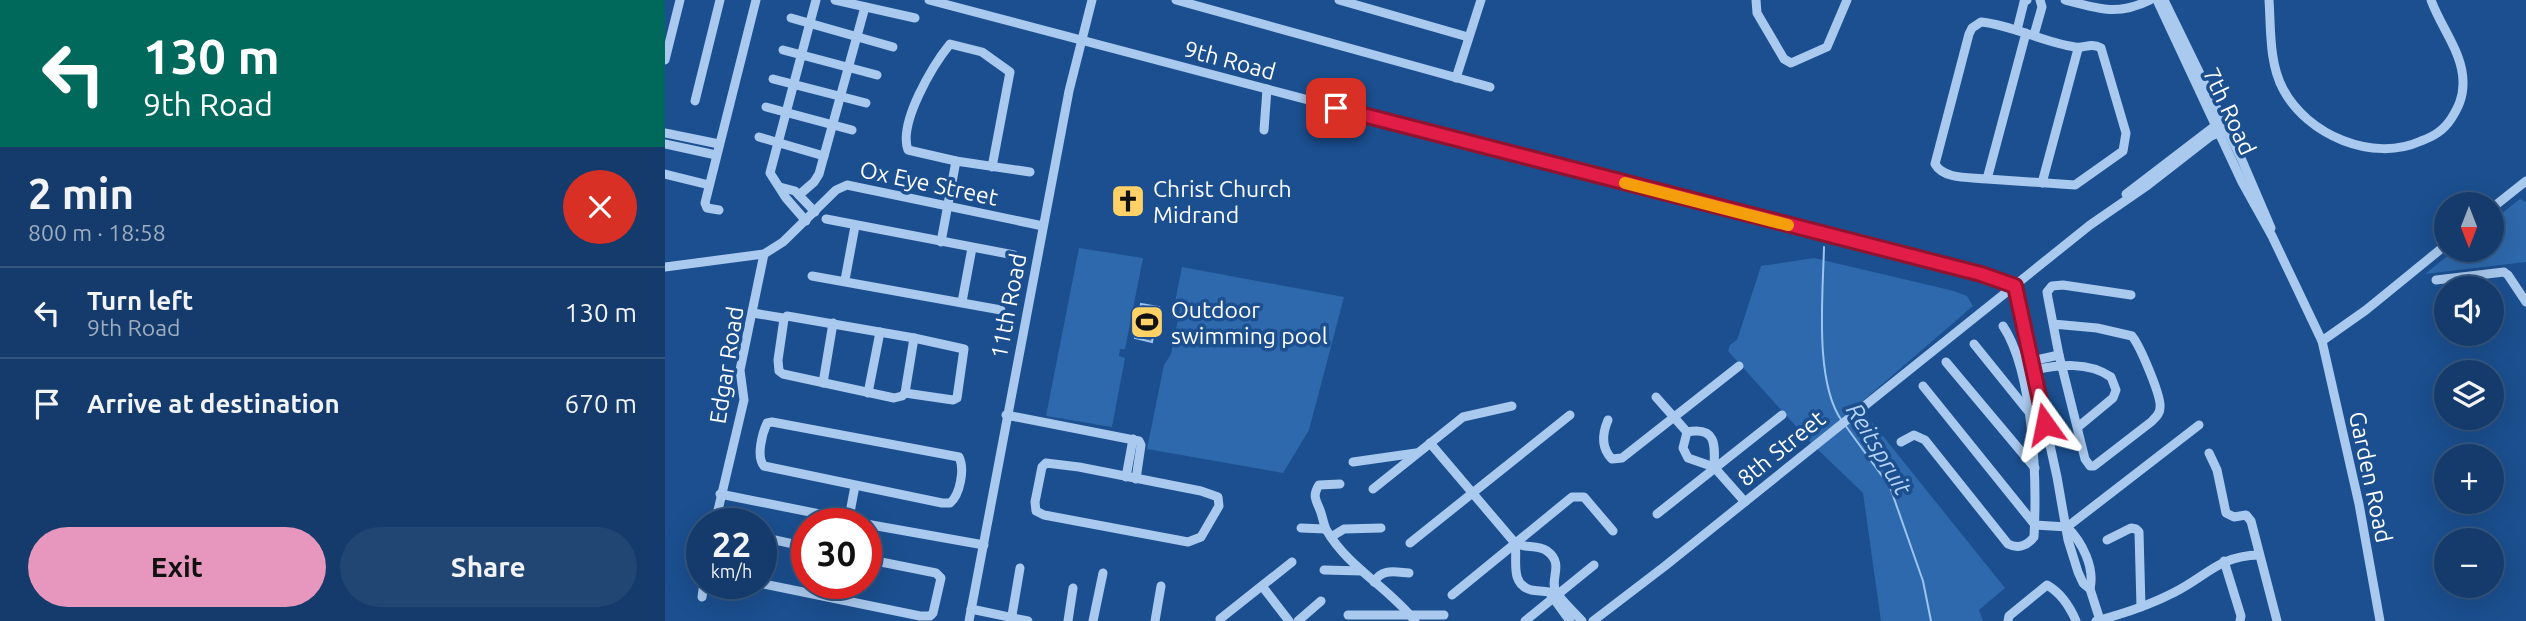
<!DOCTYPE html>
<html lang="en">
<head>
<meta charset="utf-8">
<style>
  body { margin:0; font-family:Ubuntu,sans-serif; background:#214673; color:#f1f3f6; height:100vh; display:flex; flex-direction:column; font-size:26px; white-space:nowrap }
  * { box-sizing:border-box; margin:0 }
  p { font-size:23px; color:#9dadc1 }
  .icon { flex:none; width:38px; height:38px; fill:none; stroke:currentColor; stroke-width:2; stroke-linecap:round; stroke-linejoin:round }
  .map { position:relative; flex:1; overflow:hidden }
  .panel { display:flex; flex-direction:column; background:#143b6b; width:665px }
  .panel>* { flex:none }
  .banner { background:#00695c; color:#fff; overflow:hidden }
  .needle { width:46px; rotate:180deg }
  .fabs { position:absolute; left:1769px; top:192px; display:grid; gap:14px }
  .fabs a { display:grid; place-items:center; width:70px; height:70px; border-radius:50%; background:#143b6b; box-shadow:0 7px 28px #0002,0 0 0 2px #33557e; font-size:35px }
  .speed { position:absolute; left:21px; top:508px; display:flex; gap:14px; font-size:35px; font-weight:700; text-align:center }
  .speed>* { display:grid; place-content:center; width:91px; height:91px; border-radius:50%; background:#143b6b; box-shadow:0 7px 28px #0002,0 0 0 2px #33557e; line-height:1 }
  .speed small { font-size:18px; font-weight:400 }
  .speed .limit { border:10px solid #d22; background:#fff; color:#111 }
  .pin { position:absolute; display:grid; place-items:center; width:60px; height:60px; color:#fff; margin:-30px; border-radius:14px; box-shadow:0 4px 10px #0006 }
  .me { position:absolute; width:77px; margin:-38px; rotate:348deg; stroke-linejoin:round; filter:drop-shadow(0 0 5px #0008) }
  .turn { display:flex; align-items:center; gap:24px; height:147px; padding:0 28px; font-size:32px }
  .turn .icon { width:91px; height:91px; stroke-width:2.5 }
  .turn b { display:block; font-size:49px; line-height:60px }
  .round { display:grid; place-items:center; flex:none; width:74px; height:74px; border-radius:37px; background:#214673 }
  .headline { display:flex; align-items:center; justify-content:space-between; height:119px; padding:0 28px }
  h1 { font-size:42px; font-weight:700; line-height:52px }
  .button { display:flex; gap:14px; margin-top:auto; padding:14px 28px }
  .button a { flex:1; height:80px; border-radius:42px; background:#e797bd; color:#111; font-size:28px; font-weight:700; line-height:80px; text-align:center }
  .button a+a { background:#214673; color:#f1f3f6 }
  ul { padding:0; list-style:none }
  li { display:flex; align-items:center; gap:21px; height:91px; padding:0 28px; border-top:2px solid #33557e }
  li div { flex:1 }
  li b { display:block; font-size:26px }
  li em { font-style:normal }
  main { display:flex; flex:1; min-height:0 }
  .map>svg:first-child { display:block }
  .green { fill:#2e69ad }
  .water { fill:#3c6290; stroke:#9cc4f0; stroke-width:2 }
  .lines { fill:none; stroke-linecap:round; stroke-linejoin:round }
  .stream { stroke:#9cc4f0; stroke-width:2 }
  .minor { stroke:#a9c9ee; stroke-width:9 }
  .route-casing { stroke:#92132f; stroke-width:18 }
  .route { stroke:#e11d48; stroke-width:12 }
  .slow { stroke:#f59e0b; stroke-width:12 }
  .labels { text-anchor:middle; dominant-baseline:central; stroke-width:7; stroke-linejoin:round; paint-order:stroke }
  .street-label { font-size:23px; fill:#fff; stroke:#1b4f8f }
  .poi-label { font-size:23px; fill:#fff; stroke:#1b4f8f; text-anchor:start }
  .water-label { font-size:24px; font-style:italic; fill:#b5d3f5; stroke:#1b4f8f }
</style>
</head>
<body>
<main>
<section class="panel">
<div class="banner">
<div class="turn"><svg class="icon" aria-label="left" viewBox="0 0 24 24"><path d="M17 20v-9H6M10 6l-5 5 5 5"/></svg><div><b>130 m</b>9th Road</div></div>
</div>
<div class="headline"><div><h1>2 min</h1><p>800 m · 18:58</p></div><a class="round" style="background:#d93025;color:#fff"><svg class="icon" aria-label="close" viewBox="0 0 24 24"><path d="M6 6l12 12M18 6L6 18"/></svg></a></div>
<ul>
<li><svg class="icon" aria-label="left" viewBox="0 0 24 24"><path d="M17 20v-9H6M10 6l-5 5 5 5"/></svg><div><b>Turn left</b><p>9th Road</p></div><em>130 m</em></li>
<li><svg class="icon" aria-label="arrive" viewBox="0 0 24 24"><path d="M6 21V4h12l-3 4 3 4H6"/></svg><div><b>Arrive at destination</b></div><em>670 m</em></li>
</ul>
<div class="button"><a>Exit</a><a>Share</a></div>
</section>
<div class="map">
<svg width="1861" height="621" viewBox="0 0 1861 621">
  <rect width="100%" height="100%" fill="#1b4f8f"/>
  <g class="green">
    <path d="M1855 199 1861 202V262L1760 274 1790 250H1827V221Z"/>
    <path d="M414 248 478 258 460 349H455L454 356 460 358 447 427 381 416Z"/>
    <path d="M1149 258 1289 291 1302 296 1308 306 1193 405 1340 588 1314 610 1318 621H1216L1198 493 1146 443 1063 351 1065 345 1072 340 1096 266Z"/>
    <path d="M517 267 679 297 644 430 618 473 482 449 499 365 506 354 516 304 510 302Z"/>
  </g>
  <path class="water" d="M476 304 494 307 487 342 470 338Z"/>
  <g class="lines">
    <g class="stream">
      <path d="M1159 247C1158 294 1149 382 1177 421"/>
      <path d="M1180 425 1225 487 1258 581 1266 621"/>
    </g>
    <g class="minor">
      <path d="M170 0 250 18"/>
      <path d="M264 0 1008 196 1316 274 1350 286 1392 477 1403 540 1413 572 1418 583 1425 589 1435 620"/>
      <path d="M511 0 825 87"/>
      <path d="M674 0 803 37"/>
      <path d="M1091 0 1092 13 1119 59 1126 63 1162 47 1182 0"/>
      <path d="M1400 0C1433 9 1453 16 1485 0"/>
      <path d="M1492 0 1577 182 1607 236 1657 341 1694 504 1715 621"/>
      <path d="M1499 0 1576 158 1606 228"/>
      <path d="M1604 0C1606 29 1604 63 1618 89 1642 135 1708 163 1756 141 1769 136 1778 131 1786 119 1793 108 1798 98 1798 84 1799 54 1776 28 1766 0"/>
      <path d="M126 18 228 47"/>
      <path d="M1352 30 1359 2 1362 0"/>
      <path d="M1369 35 1377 7 1375 0"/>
      <path d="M118 50 212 75"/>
      <path d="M0 60 15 0"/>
      <path d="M791 78 816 0"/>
      <path d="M108 79 201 103"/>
      <path d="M30 101 55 0"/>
      <path d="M101 107 187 130"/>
      <path d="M599 130 602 89"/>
      <path d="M0 133 54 144"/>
      <path d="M94 137 159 156"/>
      <path d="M0 144 51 155"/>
      <path d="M327 167 345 72 317 52 285 44C268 65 233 123 243 150L291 161 365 172"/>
      <path d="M0 174 44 185"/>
      <path d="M1322 179C1306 177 1279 180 1270 164L1304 34 1307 28 1316 22C1348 25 1379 43 1410 47 1419 49 1425 42 1436 48L1461 133 1458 151 1410 185 1322 179 1361 33"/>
      <path d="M1377 183 1413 49"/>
      <path d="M115 187 130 191 150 212"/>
      <path d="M1461 194 1555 122"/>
      <path d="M134 195 149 182 154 174 200 7"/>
      <path d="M1827 208 1861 181"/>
      <path d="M54 210 42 208 40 203 91 0"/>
      <path d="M161 219 349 255"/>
      <path d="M141 221 121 198 105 173 151 0"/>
      <path d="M276 242 291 161"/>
      <path d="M0 267 99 254 118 242 171 190 182 185 378 226"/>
      <path d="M147 276 336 310"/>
      <path d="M180 280 190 226"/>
      <path d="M1771 280 1839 272 1843 275 1861 302"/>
      <path d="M297 302 307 248"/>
      <path d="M88 313 118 318"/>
      <path d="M119 319 113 360 114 371 118 374 229 398 237 396 240 393 249 338 122 316"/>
      <path d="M1388 324 1432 328 1467 336C1475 346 1497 397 1495 408 1495 414 1490 418 1486 422L1429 466H1425L1420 459 1394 355 1383 298 1382 292 1387 286 1398 285 1466 295"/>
      <path d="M1657 341 1701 310 1782 244"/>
      <path d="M1309 344 1363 411"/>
      <path d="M1366 361 1394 355"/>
      <path d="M1281 362 1370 468"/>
      <path d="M1368 370C1394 365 1423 361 1446 377L1451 390 1448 398 1413 427"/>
      <path d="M158 383 168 323"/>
      <path d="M1258 386 1370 525 1402 527C1417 542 1430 567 1425 589"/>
      <path d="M203 393 215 332"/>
      <path d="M240 393 288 400 292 398 299 349 249 338"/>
      <path d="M991 397 1022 432"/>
      <path d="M341 415 474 441 476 445 471 479"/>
      <path d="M943 420C937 434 936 448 947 459L957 458 1074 366"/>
      <path d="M107 422 294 457C300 469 295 495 285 503H277L99 466C91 457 97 434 102 423Z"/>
      <path d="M1022 432 1018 448 1023 458 1049 467 1080 502"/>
      <path d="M1022 432C1052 426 1050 446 1049 467"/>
      <path d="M1236 442 1249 435 1260 440 1343 544C1353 549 1362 546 1369 537 1372 481 1369 373 1338 326"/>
      <path d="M765 443 850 543C860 549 872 544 882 551 900 564 884 579 891 592 898 602 909 612 917 621"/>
      <path d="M1544 453 1552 470 1561 513 1569 517 1581 515 1586 521 1612 621"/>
      <path d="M688 462 751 453"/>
      <path d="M381 463 414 467 536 491 553 497 554 506 536 537 523 542 379 515 371 511 370 502 377 467Z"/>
      <path d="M461 477 468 439"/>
      <path d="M675 484 654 485C647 496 651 500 655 510 658 517 658 524 662 531 683 567 724 588 750 621"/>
      <path d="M708 489 798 417 847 406"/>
      <path d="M55 494 200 523"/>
      <path d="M992 514 1117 415"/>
      <path d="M50 523 79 400 75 370 99 254"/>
      <path d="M183 523 190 486"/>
      <path d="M201 524 319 545"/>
      <path d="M1402 527 1534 425"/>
      <path d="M636 528 660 529"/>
      <path d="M96 537 142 547"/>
      <path d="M666 537 679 529 716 528"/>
      <path d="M1442 540 1466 528 1471 529 1474 532 1476 607"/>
      <path d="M745 543 905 415"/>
      <path d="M850 543C853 559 844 584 866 590 872 591 878 591 884 592L905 621"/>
      <path d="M1559 561 1576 616 1575 621"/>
      <path d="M659 570 697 571"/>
      <path d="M709 582C717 568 730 572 744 573"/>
      <path d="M94 583 255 616H265L268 613 276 578 271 573 201 559"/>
      <path d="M597 586 624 621"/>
      <path d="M787 595 907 497H919L948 531"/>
      <path d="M37 597 39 583"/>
      <path d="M169 598 172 583"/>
      <path d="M306 609 363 621"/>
      <path d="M683 615H779"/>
      <path d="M555 619 627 562"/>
      <path d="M304 621 404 91 427 0"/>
      <path d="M346 621 355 568"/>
      <path d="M403 621 408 588"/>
      <path d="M428 621 438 573"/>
      <path d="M490 621 496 586"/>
      <path d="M633 621 656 601"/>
      <path d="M860 621 929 565"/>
      <path d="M928 621 1000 566 1425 225 1483 185 1546 136 1561 130"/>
      <path d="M1343 621 1344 616 1382 585C1396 593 1405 607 1411 621"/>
      <path d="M1431 621C1458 614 1485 605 1510 592 1543 575 1554 556 1594 555"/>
    </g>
  </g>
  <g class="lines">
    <g class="route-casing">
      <path id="route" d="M671 108 1316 274 1350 286 1380 424"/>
    </g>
    <use href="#route" class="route"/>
    <path class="slow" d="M960 183 1123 225"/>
  </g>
  <defs>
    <g id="church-square" transform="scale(1.75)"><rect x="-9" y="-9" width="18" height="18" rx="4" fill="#ffd166" stroke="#1b4f8f"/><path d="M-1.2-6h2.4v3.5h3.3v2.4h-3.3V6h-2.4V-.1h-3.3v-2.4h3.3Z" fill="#111"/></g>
    <g id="stadium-square" transform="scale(1.75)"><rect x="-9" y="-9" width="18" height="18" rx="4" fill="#ffd166" stroke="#1b4f8f"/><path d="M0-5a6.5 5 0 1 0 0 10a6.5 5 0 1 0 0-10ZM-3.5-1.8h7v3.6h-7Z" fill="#111"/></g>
  </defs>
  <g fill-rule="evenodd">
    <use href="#church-square" x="463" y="201"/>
    <use href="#stadium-square" x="482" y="322"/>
  </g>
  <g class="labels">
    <g class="street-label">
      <text transform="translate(565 60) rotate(15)">9th Road</text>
      <text transform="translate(1565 111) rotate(65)">7th Road</text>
      <text transform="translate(264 183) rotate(12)">Ox Eye Street</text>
      <text transform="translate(343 306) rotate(-79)">11th Road</text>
      <text transform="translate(61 365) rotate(-81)">Edgar Road</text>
      <text transform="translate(1116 448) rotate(-39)">8th Street</text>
      <text transform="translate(1706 477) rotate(78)">Garden Road</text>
    </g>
    <g class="poi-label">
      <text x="488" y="188">Christ Church<tspan x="488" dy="26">Midrand</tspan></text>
      <text x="506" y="309">Outdoor<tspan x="506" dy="26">swimming pool</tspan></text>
    </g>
    <g class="water-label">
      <text transform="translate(1214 449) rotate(59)">Reitspruit</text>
    </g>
  </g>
</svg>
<div class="fabs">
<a><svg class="needle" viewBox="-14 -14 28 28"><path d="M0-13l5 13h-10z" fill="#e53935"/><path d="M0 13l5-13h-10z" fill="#9dadc1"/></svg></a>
<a><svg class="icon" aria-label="sound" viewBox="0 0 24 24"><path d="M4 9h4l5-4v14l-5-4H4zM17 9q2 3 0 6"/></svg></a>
<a><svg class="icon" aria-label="layers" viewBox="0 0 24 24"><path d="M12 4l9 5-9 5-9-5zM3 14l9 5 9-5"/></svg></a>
<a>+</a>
<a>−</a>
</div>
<div class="speed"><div>22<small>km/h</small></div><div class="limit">30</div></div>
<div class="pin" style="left:671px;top:108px;background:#d93025"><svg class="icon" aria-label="arrive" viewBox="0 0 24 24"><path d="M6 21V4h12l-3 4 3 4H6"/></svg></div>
<svg class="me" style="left:1380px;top:424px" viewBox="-20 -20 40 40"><path d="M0-17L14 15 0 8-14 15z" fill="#e11d48" stroke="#fff" stroke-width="4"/></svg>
</div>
</main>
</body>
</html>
